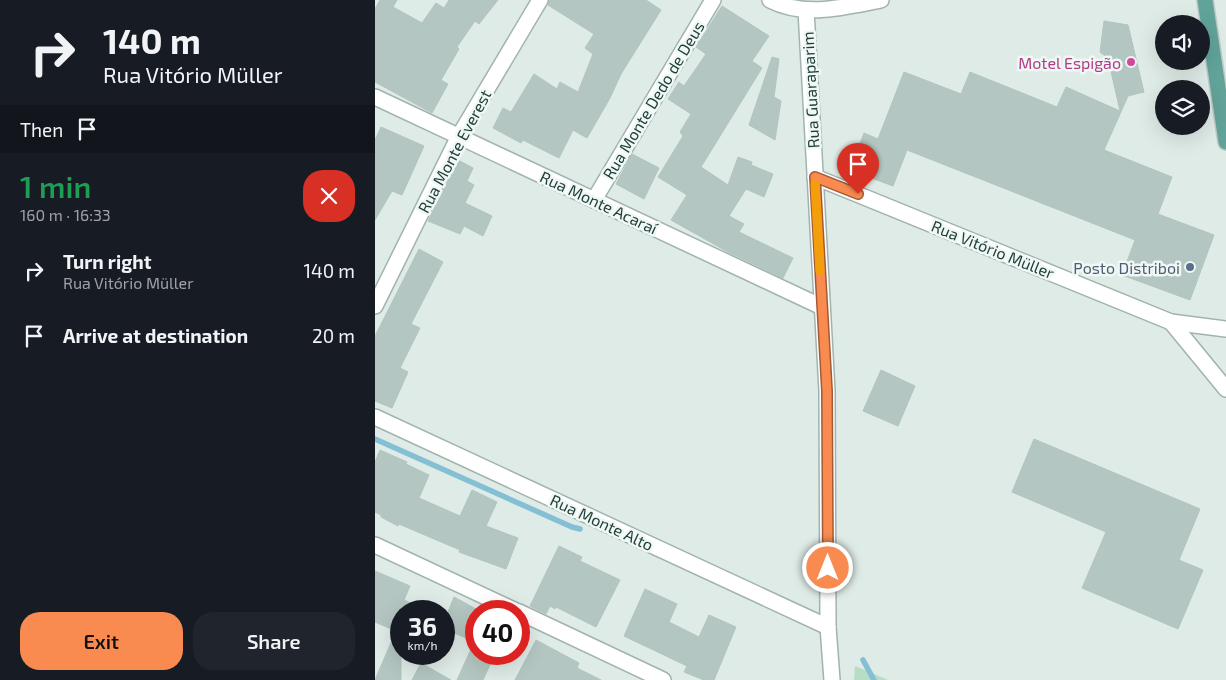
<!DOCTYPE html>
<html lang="en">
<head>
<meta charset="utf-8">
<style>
  body { margin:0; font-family:"Exo 2",sans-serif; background:#20242c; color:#f1f3f6; height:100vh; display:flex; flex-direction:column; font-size:19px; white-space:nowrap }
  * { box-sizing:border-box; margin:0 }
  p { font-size:16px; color:#9ea1a6 }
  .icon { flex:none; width:28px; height:28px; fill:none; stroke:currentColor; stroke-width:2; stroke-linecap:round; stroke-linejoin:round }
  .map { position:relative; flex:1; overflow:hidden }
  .side { display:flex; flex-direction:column; background:#171b24; width:375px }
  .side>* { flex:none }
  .top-card { background:#171b24; color:#f1f3f6; overflow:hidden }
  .fabs { position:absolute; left:780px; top:15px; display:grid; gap:10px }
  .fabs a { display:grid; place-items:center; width:55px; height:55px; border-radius:50%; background:#171b24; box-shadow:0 5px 20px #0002; font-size:25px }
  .speed { position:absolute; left:15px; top:600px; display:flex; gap:10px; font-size:25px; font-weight:700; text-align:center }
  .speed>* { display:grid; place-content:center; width:65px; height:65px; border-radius:50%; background:#171b24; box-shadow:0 5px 20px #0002; line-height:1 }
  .speed small { font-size:12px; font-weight:400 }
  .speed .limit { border:8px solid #d22; background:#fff; color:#111 }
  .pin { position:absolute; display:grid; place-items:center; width:42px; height:42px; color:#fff; margin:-51px -21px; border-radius:50% 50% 50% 0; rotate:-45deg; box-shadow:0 0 5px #0007 }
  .pin .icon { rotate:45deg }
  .me { position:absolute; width:55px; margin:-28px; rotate:0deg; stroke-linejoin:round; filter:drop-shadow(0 0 4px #0008) }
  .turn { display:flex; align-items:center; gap:18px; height:105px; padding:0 20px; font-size:22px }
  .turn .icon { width:65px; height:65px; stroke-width:2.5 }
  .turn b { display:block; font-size:35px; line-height:42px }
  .then { display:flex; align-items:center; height:48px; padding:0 20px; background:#0003; gap:10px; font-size:19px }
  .round { display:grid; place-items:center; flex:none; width:52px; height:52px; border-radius:20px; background:#20242c }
  .summary { display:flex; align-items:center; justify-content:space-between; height:85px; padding:0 20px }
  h1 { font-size:30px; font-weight:600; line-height:38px; color:#1e9e55 }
  .cta { display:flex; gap:10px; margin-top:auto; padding:10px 20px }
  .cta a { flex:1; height:58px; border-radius:20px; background:#f98b50; color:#111; font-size:20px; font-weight:600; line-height:58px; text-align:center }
  .cta a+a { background:#20242c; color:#f1f3f6 }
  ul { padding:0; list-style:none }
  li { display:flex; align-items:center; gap:15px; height:65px; padding:0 20px }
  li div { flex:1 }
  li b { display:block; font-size:19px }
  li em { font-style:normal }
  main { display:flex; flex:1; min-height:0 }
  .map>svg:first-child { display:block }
  .green { fill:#b7dec5 }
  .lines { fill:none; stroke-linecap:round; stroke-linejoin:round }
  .stream { stroke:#84bfd4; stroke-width:5.5 }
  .building { fill:#b4c6c1; stroke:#b1c5bf }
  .minor-casing { stroke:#a2b3af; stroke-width:18 }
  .major-casing { stroke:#c0c8c7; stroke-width:18 }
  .minor { stroke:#fff; stroke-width:15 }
  .major { stroke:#61a399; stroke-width:15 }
  .route-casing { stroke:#a25a34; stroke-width:12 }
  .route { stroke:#f98b50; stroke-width:9 }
  .slow { stroke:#f59e0b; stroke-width:9 }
  .hotel-dot { fill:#d1479c; stroke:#f0f8f5; stroke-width:2 }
  .service-dot { fill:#5c6f8a; stroke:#f0f8f5; stroke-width:2 }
  .labels { text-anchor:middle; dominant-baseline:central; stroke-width:5; stroke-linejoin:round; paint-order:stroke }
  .hotel-label { font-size:16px; fill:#b23c85; stroke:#f0f8f5; text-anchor:end }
  .street-label { font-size:16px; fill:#1f3c38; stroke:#f0f8f5 }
  .service-label { font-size:16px; fill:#4e5e75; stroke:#f0f8f5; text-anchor:end }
</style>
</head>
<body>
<main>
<section class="side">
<div class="top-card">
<div class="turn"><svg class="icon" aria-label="right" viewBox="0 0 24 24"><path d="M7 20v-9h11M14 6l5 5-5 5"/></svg><div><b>140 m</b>Rua Vitório Müller</div></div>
<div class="then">Then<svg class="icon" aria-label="arrive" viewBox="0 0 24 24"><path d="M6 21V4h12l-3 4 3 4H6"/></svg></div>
</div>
<div class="summary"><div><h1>1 min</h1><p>160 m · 16:33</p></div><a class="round" style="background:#d93025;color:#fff"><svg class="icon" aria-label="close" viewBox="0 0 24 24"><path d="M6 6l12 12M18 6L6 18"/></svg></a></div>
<ul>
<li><svg class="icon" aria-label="right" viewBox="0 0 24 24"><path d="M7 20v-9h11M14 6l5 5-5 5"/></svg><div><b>Turn right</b><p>Rua Vitório Müller</p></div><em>140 m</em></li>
<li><svg class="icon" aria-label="arrive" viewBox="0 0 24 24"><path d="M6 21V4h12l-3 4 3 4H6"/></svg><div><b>Arrive at destination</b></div><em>20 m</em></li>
</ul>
<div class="cta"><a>Exit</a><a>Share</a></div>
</section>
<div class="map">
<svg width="851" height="680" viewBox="0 0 851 680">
  <rect width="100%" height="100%" fill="#dfebe7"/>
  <path class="green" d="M480 666 511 679 513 680H479Z"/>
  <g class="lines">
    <g class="stream">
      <path d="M0 439 197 527 205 529"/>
      <path d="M488 660 499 680"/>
    </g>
  </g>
  <g class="building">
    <path d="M5 0H22L18 7 47 23 61 3 69 8 74 0H123L104 24 100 21 82 47 84 49 66 80 73 84 57 113 0 82V9Z"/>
    <path d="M174 0H271L286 10 246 74 235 98 212 138 198 130 184 158 148 140 146 143 118 128 128 108 136 112 159 74 182 89 185 82 203 92 218 54 210 48 219 34 173 5Z"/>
    <path d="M347 6 394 36 377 61 387 68 326 167 353 185 363 157 377 162 376 165 398 174 389 197 371 189 354 216 369 224 364 232 418 258 408 278 353 252 296 220 312 195 283 177 308 136 305 132 316 114 293 99 304 82 309 86 331 54 321 47Z"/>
    <path d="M729 21 753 25 769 92 753 96 729 150 797 177 783 214 839 235 815 300 747 275 760 240 532 150 518 186 475 170 489 133 503 139 529 72 586 94 595 72 682 107 691 87 745 111 733 58 725 52Z"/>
    <path d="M397 57 404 59 399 97 406 101 400 140 374 125Z"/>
    <path d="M6 127 49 146 27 195 17 191 0 220V140Z"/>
    <path d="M257 154 284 168 269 199 241 184Z"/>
    <path d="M83 160 98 168 92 181 99 185 90 203 117 216 108 236 89 226 85 234 53 221Z"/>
    <path d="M44 249 68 262 36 324 45 328 25 368 33 372 17 408 0 401V336Z"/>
    <path d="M506 370 540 386 523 426 488 411Z"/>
    <path d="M659 439 825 509 804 560 828 570 803 629 707 588 731 532 637 492Z"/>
    <path d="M5 450 32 462 31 464 54 475 44 498 85 516 97 490 122 502 111 526 143 538 131 569 84 552 85 550 24 524 23 526 6 517V515L0 512V462Z"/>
    <path d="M184 546 207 557 205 561 245 580 221 627 181 607 180 609 175 606 171 614 155 606Z"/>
    <path d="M0 571 35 586 29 600 52 611H26V680H0L21 631 0 622Z"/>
    <path d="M270 589 302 604 294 622 324 637 334 615 361 627 339 680H329L309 672 312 666 249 636Z"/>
    <path d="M79 597 101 609V630L96 640 69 629V622Z"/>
    <path d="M161 640 204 663 202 668 226 680H140Z"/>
    <path d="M97 647 101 649V654H110L118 658 108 680H82Z"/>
    <path d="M46 663 76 680H37Z"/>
  </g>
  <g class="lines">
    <g class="minor-casing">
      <g id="minor">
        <path d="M395 0C430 18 470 7 506 0"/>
        <path d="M431 10 452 391 453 627 457 680"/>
        <path d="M0 97 447 307"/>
        <path d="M440 177 796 322 851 329"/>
        <path d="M219 200 338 0"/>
        <path d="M0 306 84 136 165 0"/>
        <path d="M796 322 851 389"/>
        <path d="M0 417 453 627"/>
        <path d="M0 545 141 611"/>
        <path d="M144 612 288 680"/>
      </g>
    </g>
    <g class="major-casing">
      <path id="major" d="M830 0 851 142"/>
    </g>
    <use href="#minor" class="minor"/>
    <use href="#major" class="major"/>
  </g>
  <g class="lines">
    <g class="route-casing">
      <path id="route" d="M453 568 452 391 440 177 483 194"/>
    </g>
    <use href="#route" class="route"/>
    <path class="slow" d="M440 184 445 271"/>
  </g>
  <circle class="hotel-dot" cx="756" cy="62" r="5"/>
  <circle class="service-dot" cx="815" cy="267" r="5"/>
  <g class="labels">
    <g class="hotel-label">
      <text x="746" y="62">Motel Espigão</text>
    </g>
    <g class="street-label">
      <text transform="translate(435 90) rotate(-93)">Rua Guaraparim</text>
      <text transform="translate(278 100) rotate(-59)">Rua Monte Dedo de Deus</text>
      <text transform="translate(79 151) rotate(-62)">Rua Monte Everest</text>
      <text transform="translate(224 202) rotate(25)">Rua Monte Acaraí</text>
      <text transform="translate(618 249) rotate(22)">Rua Vitório Müller</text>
      <text transform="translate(227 522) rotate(25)">Rua Monte Alto</text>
    </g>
    <g class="service-label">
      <text x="805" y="267">Posto Distriboi</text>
    </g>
  </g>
</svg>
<div class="fabs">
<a><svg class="icon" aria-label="sound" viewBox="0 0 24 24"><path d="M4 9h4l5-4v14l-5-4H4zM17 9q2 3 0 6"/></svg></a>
<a><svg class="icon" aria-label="layers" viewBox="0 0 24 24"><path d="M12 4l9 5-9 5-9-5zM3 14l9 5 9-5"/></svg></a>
</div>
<div class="speed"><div>36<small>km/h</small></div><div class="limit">40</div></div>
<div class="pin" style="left:483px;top:194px;background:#d93025"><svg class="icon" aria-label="arrive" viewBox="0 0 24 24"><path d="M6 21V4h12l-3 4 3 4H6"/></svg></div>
<svg class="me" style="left:453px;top:568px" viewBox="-20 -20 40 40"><circle r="17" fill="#f98b50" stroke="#fff" stroke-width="3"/><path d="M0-11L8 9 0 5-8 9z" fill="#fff"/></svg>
</div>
</main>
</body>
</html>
